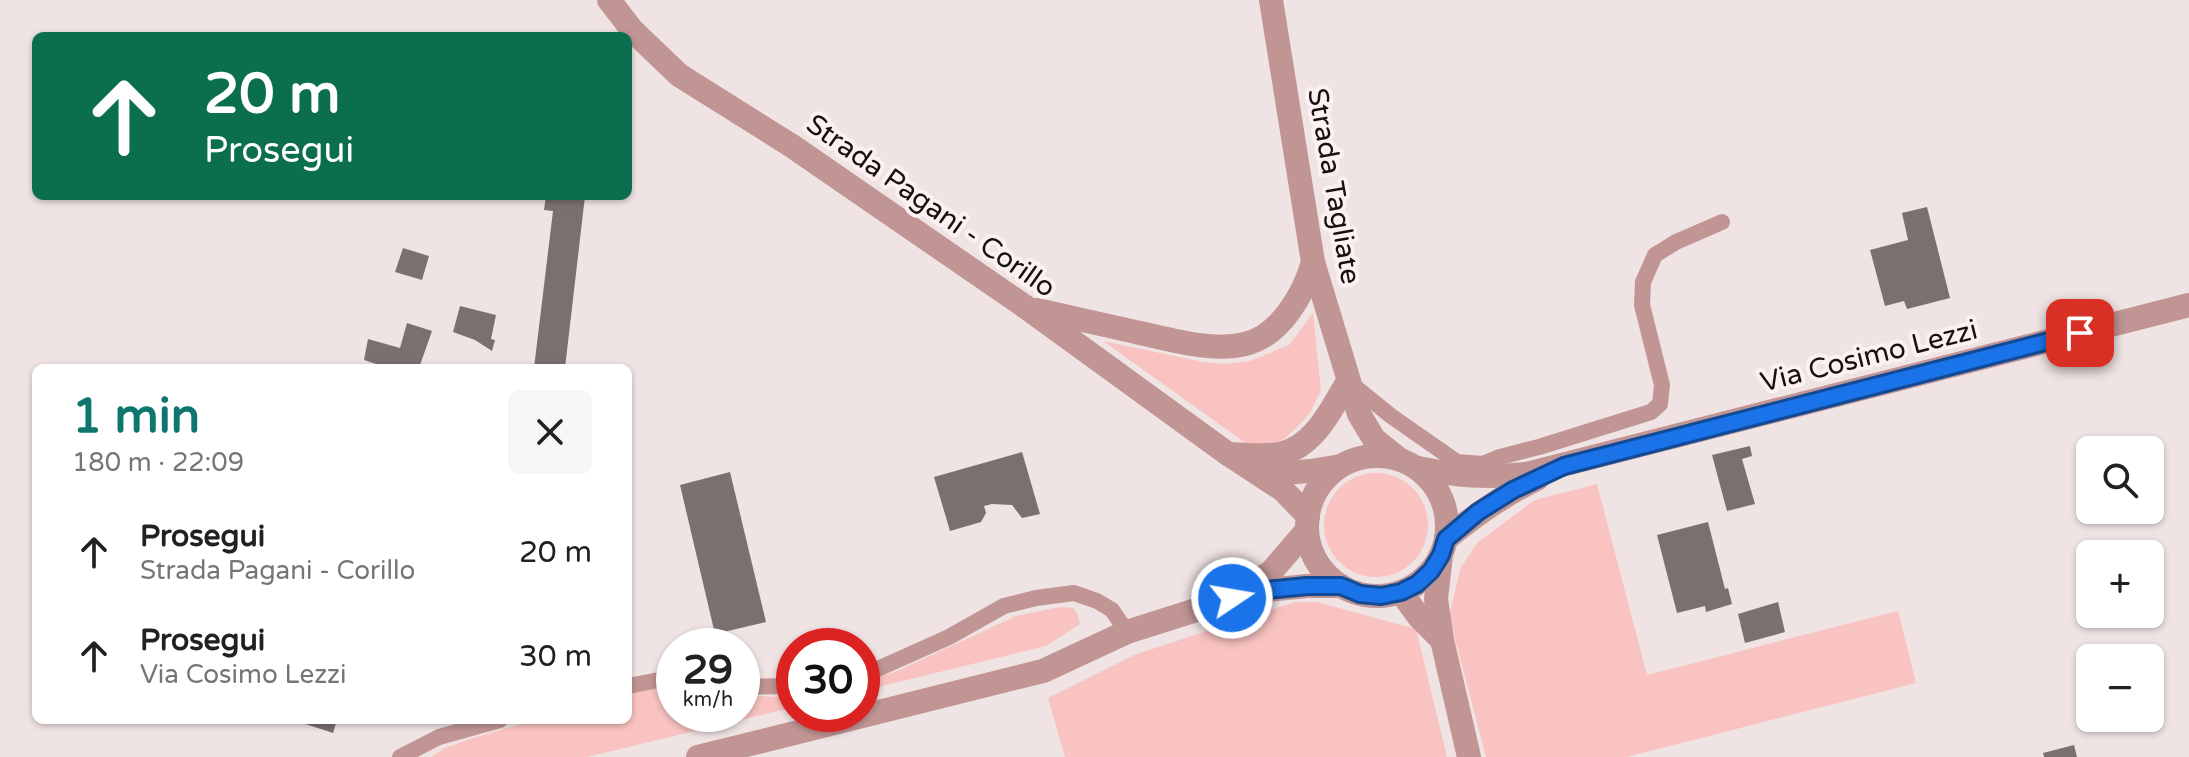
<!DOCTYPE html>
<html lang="it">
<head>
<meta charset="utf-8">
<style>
  body { margin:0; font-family:"Varela Round",sans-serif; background:#f6f6f6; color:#202124; height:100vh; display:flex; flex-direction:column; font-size:30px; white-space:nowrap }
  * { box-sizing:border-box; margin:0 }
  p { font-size:26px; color:#757577 }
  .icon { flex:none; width:44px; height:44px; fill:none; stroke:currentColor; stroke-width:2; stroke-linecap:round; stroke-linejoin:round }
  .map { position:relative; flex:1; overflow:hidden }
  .side { position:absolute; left:32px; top:364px; width:600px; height:360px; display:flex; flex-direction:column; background:#fff; border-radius:12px; box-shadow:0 2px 6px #0004 }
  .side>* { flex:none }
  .top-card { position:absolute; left:32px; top:32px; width:600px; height:168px; border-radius:12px; box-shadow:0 2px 6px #0004; background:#0b6e4f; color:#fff; overflow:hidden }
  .controls { position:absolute; left:2076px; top:436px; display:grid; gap:16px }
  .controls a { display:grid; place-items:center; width:88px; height:88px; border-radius:12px; background:#fff; box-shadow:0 2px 6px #0004; font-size:40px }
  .speed { position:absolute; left:656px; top:628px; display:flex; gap:16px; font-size:40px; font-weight:700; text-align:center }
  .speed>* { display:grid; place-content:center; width:104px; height:104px; border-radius:50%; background:#fff; box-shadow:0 2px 6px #0004; line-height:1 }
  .speed small { font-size:20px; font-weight:400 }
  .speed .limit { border:12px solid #d22; background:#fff; color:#111 }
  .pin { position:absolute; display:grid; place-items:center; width:68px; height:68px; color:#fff; margin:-34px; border-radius:16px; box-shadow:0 4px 12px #0006 }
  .me { position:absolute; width:88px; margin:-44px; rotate:78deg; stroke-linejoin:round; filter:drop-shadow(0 0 6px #0008) }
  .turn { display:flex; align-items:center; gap:28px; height:168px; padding:0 40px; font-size:36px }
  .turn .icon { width:104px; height:104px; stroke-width:2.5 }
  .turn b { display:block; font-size:56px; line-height:68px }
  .round { display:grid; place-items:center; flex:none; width:84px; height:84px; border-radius:12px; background:#f6f6f6 }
  .headline { display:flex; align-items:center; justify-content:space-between; height:136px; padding:0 40px }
  h1 { font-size:48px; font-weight:700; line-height:60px; color:#0f766e }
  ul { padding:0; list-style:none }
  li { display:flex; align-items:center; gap:24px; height:104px; padding:0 40px }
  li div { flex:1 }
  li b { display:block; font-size:30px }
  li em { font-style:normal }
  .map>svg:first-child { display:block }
  .green { fill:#f9c3c1 }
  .building { fill:#7b706f }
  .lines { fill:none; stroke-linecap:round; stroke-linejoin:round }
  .lane { stroke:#c09594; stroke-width:16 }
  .street { stroke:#c09594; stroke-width:24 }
  .route-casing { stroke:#114b97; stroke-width:20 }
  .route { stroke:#1a73e8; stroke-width:14 }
  .labels { text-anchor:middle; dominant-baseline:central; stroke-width:8; stroke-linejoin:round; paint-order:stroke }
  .street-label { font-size:28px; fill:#161111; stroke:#fdf0f0 }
</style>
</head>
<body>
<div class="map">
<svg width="2189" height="757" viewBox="0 0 2189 757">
  <rect width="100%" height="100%" fill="#f0e3e3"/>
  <g class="green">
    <path d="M1313 313 1321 390 1310 413 1296 428 1284 439 1266 447 1244 442 1103 341 1203 362 1225 364 1250 361 1289 345Z"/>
    <circle cx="1376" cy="525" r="52"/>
    <path d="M1597 484 1647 675 1898 611 1916 683 1627 757H1486L1449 616 1461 567 1478 542 1535 500Z"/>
    <path d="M1295 602H1317L1416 629 1447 757H1065L1048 698 1134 655Z"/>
    <path d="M1060 607 1073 608 1077 613 1080 624 1046 646 862 691V682L895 672 1016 616Z"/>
    <path d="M674 688V714H742V695L779 697 794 695V707L587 757H431L445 748 470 739 534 720H628V693L651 689Z"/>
  </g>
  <g class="building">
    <path d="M546 196H585L565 368H534L553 211 544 210Z"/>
    <path d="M1927 207 1950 298 1907 309 1904 301 1885 306 1870 250 1908 240 1902 213Z"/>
    <path d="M403 248 429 256 422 280 395 272Z"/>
    <path d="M460 306 496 315 491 339 495 340 492 351 475 340 453 332Z"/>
    <path d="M407 323 432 331 419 368H388L364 360 368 339 400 348Z"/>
    <path d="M1750 446 1752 456 1742 459 1755 504 1727 511 1712 455Z"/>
    <path d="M1022 452 1040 514 1022 518 1012 505 992 504 984 506 986 513 981 522 950 531 934 477Z"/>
    <path d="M730 472 766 622 715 634 680 485Z"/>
    <path d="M1708 522 1725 589 1728 588 1732 604 1706 612 1705 606 1677 613 1657 535Z"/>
    <path d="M1778 602 1785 632 1745 643 1738 614Z"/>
    <path d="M293 720H337L333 733Z"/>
    <path d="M2074 745 2077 757H2044L2043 753Z"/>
  </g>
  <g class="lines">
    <g class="lane">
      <path d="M1349 382 1391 416 1457 462 1483 464 1500 457 1539 447 1651 412 1660 404 1662 385 1642 305 1643 282 1655 255 1676 242 1722 222"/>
      <path d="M862 676 949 637 1004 606 1036 598 1074 593 1097 601 1112 610 1127 632"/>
      <path d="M628 686 669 678 674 679"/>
      <path d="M742 687 794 686"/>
      <path d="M400 757 439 737 500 720"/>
    </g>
    <g class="street">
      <path d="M609 0 632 30 679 75 792 146 1027 308 1228 454 1283 490 1308 516"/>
      <path d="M1271 0 1313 262 1359 414 1374 439 1399 459"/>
      <path d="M1037 310C1072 318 1106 325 1140 333 1172 340 1212 352 1245 344 1280 336 1304 294 1313 262"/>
      <path d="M1228 454C1244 454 1263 457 1279 454 1314 448 1332 408 1348 381"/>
      <circle cx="1377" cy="526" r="70"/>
      <path d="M1256 465C1289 476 1307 472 1340 466"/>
      <path d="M1418 468C1458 476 1486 478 1526 474L2189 305"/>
      <path d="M1446 539C1475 515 1503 495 1537 479"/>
      <path d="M1441 555 1436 599 1442 640 1469 757"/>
      <path d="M1244 590 1271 572 1307 530"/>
      <path d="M1401 592 1419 617 1442 640"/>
      <path d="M698 757 1043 671 1127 632 1256 591 1307 586H1341"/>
    </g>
  </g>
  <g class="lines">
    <g class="route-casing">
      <path id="route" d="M1232 598 1256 591 1307 586H1341L1360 594 1381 596 1401 592 1417 584 1431 571 1441 555 1446 539 1478 512 1513 490 1564 466 2080 333"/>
    </g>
    <use href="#route" class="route"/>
  </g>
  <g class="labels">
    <g class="street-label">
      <text transform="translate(1334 186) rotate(80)">Strada Tagliate</text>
      <text transform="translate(931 206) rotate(35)">Strada Pagani - Corillo</text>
      <text transform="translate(1869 356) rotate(-14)">Via Cosimo Lezzi</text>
    </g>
  </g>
</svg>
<div class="controls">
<a><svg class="icon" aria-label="search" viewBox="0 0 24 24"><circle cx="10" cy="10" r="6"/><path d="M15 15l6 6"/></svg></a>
<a>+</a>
<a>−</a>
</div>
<div class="speed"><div>29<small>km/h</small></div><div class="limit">30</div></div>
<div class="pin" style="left:2080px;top:333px;background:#d93025"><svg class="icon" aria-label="arrive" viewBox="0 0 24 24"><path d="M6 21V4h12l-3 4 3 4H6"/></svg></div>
<svg class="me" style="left:1232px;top:598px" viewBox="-20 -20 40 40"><circle r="17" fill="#1a73e8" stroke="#fff" stroke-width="3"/><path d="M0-11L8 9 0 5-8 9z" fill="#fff"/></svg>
<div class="top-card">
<div class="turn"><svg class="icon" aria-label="ahead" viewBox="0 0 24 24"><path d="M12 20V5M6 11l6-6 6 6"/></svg><div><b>20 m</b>Prosegui</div></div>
</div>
<section class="side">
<div class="headline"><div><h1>1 min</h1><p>180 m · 22:09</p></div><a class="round"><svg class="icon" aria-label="close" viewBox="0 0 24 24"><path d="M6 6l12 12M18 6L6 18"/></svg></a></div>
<ul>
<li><svg class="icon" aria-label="ahead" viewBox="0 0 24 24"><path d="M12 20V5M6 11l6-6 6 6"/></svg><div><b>Prosegui</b><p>Strada Pagani - Corillo</p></div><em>20 m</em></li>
<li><svg class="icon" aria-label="ahead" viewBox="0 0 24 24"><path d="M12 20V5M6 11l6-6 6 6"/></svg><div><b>Prosegui</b><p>Via Cosimo Lezzi</p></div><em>30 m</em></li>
</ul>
</section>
</div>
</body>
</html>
